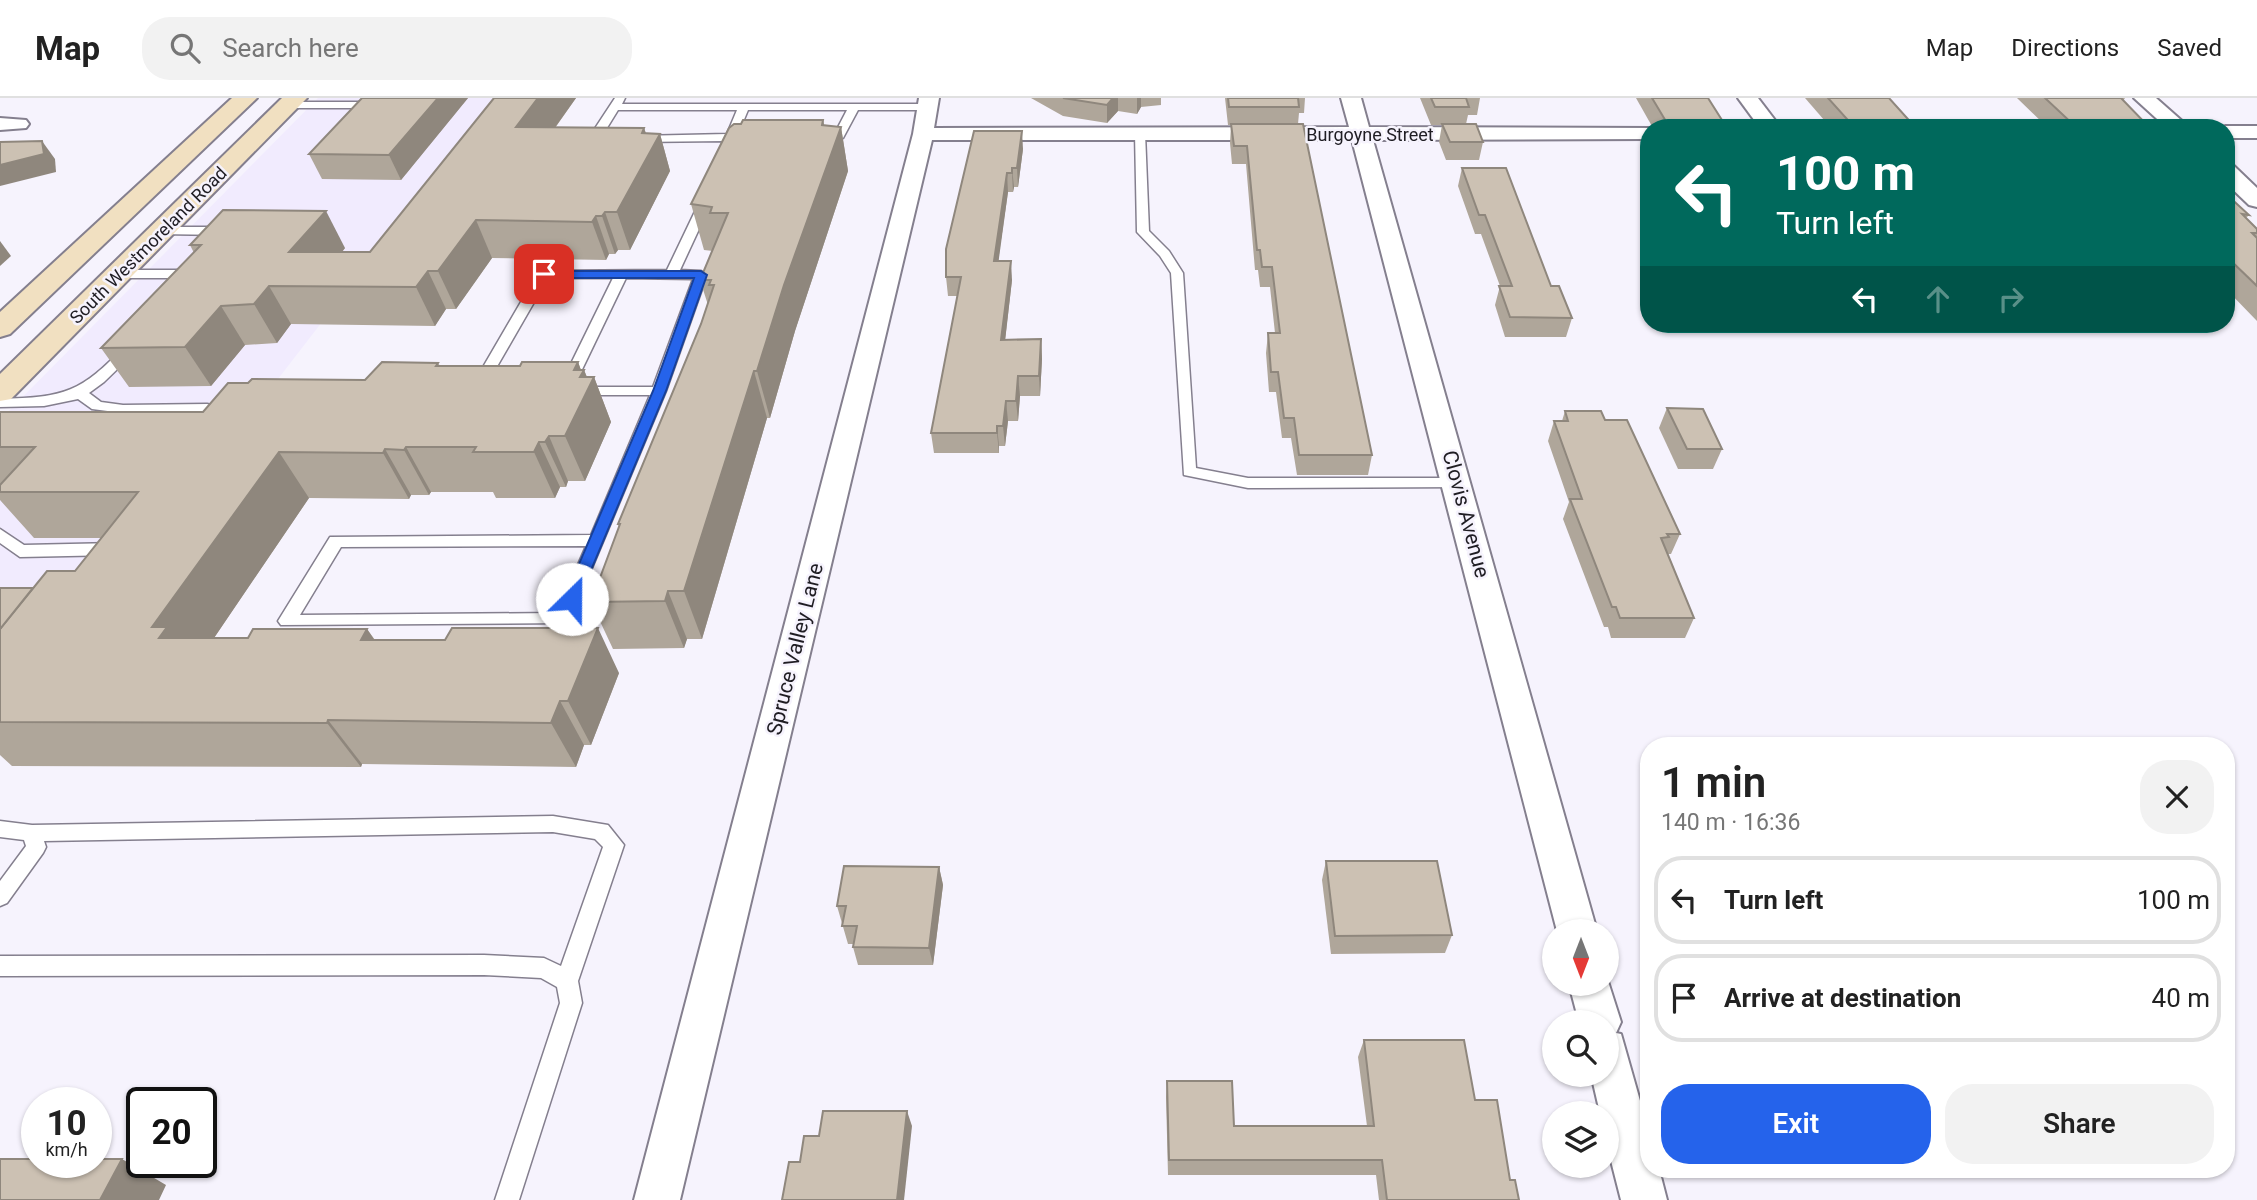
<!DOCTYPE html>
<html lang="en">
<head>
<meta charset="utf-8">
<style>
  body { margin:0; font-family:Roboto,sans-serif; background:#f2f2f2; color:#222; height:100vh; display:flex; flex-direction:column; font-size:26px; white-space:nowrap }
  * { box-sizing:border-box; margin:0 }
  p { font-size:23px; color:#767676 }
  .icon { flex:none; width:38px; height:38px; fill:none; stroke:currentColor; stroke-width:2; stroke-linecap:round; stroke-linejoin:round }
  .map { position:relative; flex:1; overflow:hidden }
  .panel { position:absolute; left:1640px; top:639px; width:595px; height:441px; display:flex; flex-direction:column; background:#fff; border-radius:28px; box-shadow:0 2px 5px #0004 }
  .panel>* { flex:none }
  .banner { position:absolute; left:1640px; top:21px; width:595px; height:214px; border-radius:28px; box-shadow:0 2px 5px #0004; background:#00695c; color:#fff; overflow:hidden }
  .needle { width:46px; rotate:180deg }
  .tools { position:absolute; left:1542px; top:821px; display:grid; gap:14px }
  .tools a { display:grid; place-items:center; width:77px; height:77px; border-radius:50%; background:#fff; box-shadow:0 2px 5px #0004; font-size:35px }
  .speed { position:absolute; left:21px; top:989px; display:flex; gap:14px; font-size:35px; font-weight:700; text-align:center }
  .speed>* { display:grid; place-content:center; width:91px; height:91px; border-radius:50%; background:#fff; box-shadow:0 2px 5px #0004; line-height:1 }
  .speed small { font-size:18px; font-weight:400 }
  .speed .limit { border:4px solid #111; border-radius:10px; background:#fff; color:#111 }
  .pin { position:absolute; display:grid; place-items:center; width:60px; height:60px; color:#fff; margin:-30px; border-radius:14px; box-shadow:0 4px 10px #0006 }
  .me { position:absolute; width:77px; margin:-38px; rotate:23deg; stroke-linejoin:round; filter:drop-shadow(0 0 5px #0008) }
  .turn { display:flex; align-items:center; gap:24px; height:147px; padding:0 21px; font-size:32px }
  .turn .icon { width:91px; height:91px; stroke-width:2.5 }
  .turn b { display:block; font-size:49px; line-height:60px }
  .lanes { display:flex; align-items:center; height:66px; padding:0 21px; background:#0003; justify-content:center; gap:35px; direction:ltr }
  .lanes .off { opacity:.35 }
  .round { display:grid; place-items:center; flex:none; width:74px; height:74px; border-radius:28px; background:#f2f2f2 }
  .overview { display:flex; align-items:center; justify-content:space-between; height:119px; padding:0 21px }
  h1 { font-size:42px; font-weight:600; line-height:52px }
  .cta { display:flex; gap:14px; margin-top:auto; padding:14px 21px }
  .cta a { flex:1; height:80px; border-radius:28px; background:#2563eb; color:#fff; font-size:28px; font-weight:600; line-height:80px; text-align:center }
  .cta a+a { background:#f2f2f2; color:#222 }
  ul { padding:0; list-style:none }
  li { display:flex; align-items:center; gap:21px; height:88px; margin:0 14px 10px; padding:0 7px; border:4px solid #e0e0e0; border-radius:28px }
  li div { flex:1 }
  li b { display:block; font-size:26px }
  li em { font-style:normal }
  header { display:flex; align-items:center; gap:42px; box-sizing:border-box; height:98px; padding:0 35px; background:#fff; border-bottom:2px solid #e0e0e0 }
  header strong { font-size:33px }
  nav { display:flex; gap:38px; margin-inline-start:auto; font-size:24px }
  .search { width:490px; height:63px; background:#f2f2f2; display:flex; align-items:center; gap:18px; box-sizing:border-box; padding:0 24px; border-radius:28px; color:#767676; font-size:26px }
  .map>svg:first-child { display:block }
  .built { fill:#f1ebfe }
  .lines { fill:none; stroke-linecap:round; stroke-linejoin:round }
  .lane-casing { stroke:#847f8e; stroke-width:3 }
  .street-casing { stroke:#847f8e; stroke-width:4 }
  .secondary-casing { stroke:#847f8e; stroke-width:4 }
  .lane { fill:#fff; fill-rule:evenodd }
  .street { fill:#fff; fill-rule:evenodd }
  .secondary { fill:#f1e0c1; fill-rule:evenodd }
  .wall { fill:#afa69a }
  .shaded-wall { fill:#8f877d }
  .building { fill:#ccc1b3; stroke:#8f877d; stroke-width:2 }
  .route { fill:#2563eb; stroke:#184099; stroke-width:2 }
  .labels { text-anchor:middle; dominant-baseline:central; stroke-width:5; stroke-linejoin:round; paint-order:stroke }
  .far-street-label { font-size:18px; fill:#1f1d23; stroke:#f6f3fd }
  .street-label { font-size:21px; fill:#1f1d23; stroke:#f6f3fd }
</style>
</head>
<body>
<header>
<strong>Map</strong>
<div class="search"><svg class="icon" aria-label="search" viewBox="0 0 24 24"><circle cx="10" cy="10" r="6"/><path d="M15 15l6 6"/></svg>Search here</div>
<nav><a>Map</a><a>Directions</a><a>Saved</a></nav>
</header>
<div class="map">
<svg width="2257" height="1102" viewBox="0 0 2257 1102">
  <rect width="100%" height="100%" fill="#f6f3fd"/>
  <path class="built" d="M318 0H495L0 641V322Z"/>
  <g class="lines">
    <g class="lane-casing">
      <g id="lane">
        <path d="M381 0H392L381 10H288L283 7 288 4H378Z"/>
        <path d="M615 0H625L622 6H927L932 9 927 12H858L843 40 818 41V37L835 35 847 12H748L738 36 747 39 736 42 732 50 728 51 722 48 725 43 637 44 631 41 637 38 727 36 737 12H618L602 38 606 39V43H590L588 41Z"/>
        <path d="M1140 32 1145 35 1149 133 1169 153 1183 175 1196 370 1248 380H1457L1462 381 1465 385 1462 389 1248 390 1184 377 1171 175 1160 158 1137 134 1135 35Z"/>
        <path d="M706 99 712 103 680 172 701 173 707 177 666 293 569 525 281 527 278 523 330 439 591 437 650 297H579L572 293 579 289H653L693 181 626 180 576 284 569 288 562 284 613 180H548L484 291 479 292 472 288 539 173 667 172 700 103ZM586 448 557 515 300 517 341 449Z"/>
        <path d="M162 129H225L231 133 225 137 158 136V130Z"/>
        <path d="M195 169 201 173 192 180H118L112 176 118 172H189Z"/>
        <path d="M131 246 138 250 136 253 104 284 89 295 101 304 123 307 207 306 212 307 214 310 212 313 123 315 92 311 78 301 44 308 0 309V301C66 299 80 295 126 247Z"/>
        <path d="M0 431 24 447 116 445 124 451 116 457 20 459 0 445Z"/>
        <path d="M553 718 608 727 624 747 578 883 582 905 519 1102H495L560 905 557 889 541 880 484 877 0 878V858L484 857 544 860 561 868 603 749 595 741 553 734 44 743 46 749 43 755 7 805 0 808V783L26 748 24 742 0 739V723L32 727Z"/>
      </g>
    </g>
    <g class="street-casing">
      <g id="street">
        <path d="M919 0H939L934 30 1349 29 1341 0H1361L1369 29 1652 30H1648V41L1373 42 1597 833H1557L1352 42H932L680 1102H634L913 36Z"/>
        <path d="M1738 0H1758L1781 30H1760Z"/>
        <path d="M2134 0H2156L2190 30H2167Z"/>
        <path d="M0 20 26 22 29 26 26 30 0 32Z"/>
        <path d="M2226 28H2257V40H2226V30H2219Z"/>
        <path d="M2226 66 2234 68 2257 90V109L2249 107 2226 85Z"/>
        <path d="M1606 877 1621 924 1616 935 1621 936 1648 1031V1071H1659L1667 1102H1621L1606 1043V1015H1600L1591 976H1606V924H1579L1569 886H1606Z"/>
      </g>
    </g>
    <g class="secondary-casing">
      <g id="secondary">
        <path d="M232 0H257L10 236 0 239V214Z"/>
        <path d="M282 0H307L11 301 0 303V276Z"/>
      </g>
    </g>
    <use href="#lane" class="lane"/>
    <use href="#street" class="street"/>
    <use href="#secondary" class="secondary"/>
  </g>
  <g class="wall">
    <path d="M362 0H468L401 82 322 81 309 56Z"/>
    <path d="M494 0H576L555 30H644L646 35 660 36 670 73 630 152H618L615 156H609L606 162 492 160 456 211H446L435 228 291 226 277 245 245 247 211 288 129 289 101 250 194 155 190 147 345 150 342 154H370Z"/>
    <path d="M1031 0H1161V7L1141 9 1137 16 1118 13 1107 25 1063 18Z"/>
    <path d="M1225 0H1305L1304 15H1299L1298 26 1372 357 1368 377H1297L1291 340H1282L1276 294H1269L1266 255 1268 235H1275L1270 189H1260L1258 172H1255L1246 66H1232L1230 45 1231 27H1228Z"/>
    <path d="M1420 0H1480L1477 17H1468L1466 26 1483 44 1479 62H1446L1439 44 1442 27H1431Z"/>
    <path d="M1636 0H1708L1727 30H1653Z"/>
    <path d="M1805 0H1889L1916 30H1831Z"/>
    <path d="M2017 0H2125L2123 3 2150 30H2048Z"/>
    <path d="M823 22 824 27 841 29 848 73 795 233 770 320H767L702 541H687L684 550 613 551 591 504 619 429 618 426 701 226 708 207 700 182 713 153 704 152 691 106Z"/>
    <path d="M1023 51 1018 89H1014L1013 94H1008L998 163 1012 182 1005 242 1041 241 1042 261 1040 298H1020L1018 323H1008L1005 348H999V355H934L931 335 958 198H948L946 179V151Z"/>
    <path d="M1462 70 1551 188 1572 220 1566 239H1505L1495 207 1500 188 1481 136H1475L1458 88Z"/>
    <path d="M2226 96 2249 117 2246 120 2257 131V223L2226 191Z"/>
    <path d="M578 264 581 272H584L587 279H594L611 324 585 383H568L566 389H560L555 400H496L493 394H431L429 397H411L409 401 309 400 214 540H248L367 531 375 542 619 575 591 647H584L576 669 362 666 361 669 12 668 0 657V490H33L75 473 102 440H34L0 402V314H203L248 285 365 282 438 265 440 268H520Z"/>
    <path d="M1667 310 1722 351 1713 371H1678L1659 330Z"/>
    <path d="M1565 313 1605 322 1680 436 1671 456H1667L1694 520 1685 540H1611L1608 529H1604L1563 421 1569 404 1548 343 1554 323H1562Z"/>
    <path d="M1326 763 1452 837 1445 855 1331 856 1322 782Z"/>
    <path d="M939 769 943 787 933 867H858L853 849V846H848L837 808Z"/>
    <path d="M1364 942 1475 1002 1519 1102H1379L1376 1077H1168L1166 999 1167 983 1234 1028H1367L1358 959Z"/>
  </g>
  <g class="shaded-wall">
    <path d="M438 0H468L401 82 389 57Z"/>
    <path d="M538 0H576L529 66 516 29Z"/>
    <path d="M1113 0H1118V13L1107 25V7Z"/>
    <path d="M1137 0H1141V9L1137 16Z"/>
    <path d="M823 22 830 58 841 29 848 73 795 233 770 320 757 273 784 187Z"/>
    <path d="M644 30 651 52 660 36 670 73 630 152 617 114Z"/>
    <path d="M1022 33 1023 51 1018 89 1017 70Z"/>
    <path d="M42 43 55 61 56 74 0 88V67Z"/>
    <path d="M1012 70 1014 89 1013 94 1012 75Z"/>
    <path d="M1007 75 1008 94 996 182 994 163Z"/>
    <path d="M326 113 345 150 314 188 289 154Z"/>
    <path d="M605 114 618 152 615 156 602 118Z"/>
    <path d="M596 118 609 156 606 162 592 124Z"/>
    <path d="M476 122 492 160 456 211 438 173Z"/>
    <path d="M0 143 11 158 0 168Z"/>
    <path d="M1011 163 1012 182 1003 261 1001 242Z"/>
    <path d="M428 173 446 211 435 228 416 189Z"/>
    <path d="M269 188 291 226 277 245 254 206Z"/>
    <path d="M221 208 245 247 211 288 185 249Z"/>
    <path d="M1041 241 1042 261 1040 298 1039 278Z"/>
    <path d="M578 264 582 275 584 272 590 287 594 279 611 324 585 383 565 338 574 272Z"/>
    <path d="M754 273 767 320 702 541 684 493Z"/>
    <path d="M1018 278 1020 298 1018 323 1016 303Z"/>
    <path d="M1006 303 1008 323 1005 348 1003 328Z"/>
    <path d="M997 328 999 348V355L997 335Z"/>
    <path d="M549 338 568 383 566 389 545 344Z"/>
    <path d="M539 344 560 389 555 400 534 354Z"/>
    <path d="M406 349 431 394 429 397 404 352Z"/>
    <path d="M385 351 411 397 409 401 383 355Z"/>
    <path d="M279 354 309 400 197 565 198 585 152 529Z"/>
    <path d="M668 493 687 541 684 550 665 503Z"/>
    <path d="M598 530 619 575 591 647 568 603Z"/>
    <path d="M367 531 398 577 361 542Z"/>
    <path d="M560 603 584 647 576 669 551 625Z"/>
    <path d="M328 622 362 666 361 669 327 625Z"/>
    <path d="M939 769 943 787 933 867 929 850Z"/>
    <path d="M907 1013 912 1028 904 1102H897Z"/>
    <path d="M122 1061 166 1087 159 1102H100Z"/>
  </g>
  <g class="building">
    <path d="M362 0H438L389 57 309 56Z"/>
    <path d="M494 0H538L516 29 644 30 642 35 660 36 617 114H605L602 118H596L592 124 476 122 438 173H428L416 189 269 188 254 206 221 208 185 249 101 250 201 147H190L223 112 326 113 289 154H370Z"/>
    <path d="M1063 0H1113L1107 7Z"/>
    <path d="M1228 0H1298L1299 9H1229Z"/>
    <path d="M1431 0H1466L1469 9H1435Z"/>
    <path d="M1652 0H1708L1727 30H1670Z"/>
    <path d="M1828 0H1889L1916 30H1855Z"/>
    <path d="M2045 0H2121L2150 30H2077Z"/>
    <path d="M743 22H823L822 27 841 29 784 187 757 273H754L684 493H668L665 503 591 504 620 426H618L701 226 714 187H709L711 182H700L728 115H710L712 109 691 106 729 30 734 26H741Z"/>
    <path d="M1231 26H1303L1372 357H1299L1294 320H1284L1278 274H1271L1268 235H1280L1272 169H1262L1260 152H1257L1247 48H1234Z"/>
    <path d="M1442 26H1476L1483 44H1450Z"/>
    <path d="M974 33H1022L1017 70H1012V75H1007L994 163H1011L1001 242 1041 241 1039 278H1018L1016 303H1006L1003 328H997V335H931L961 179H946V151Z"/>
    <path d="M42 43 44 56 0 67V44Z"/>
    <path d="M1462 70H1506L1551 188H1559L1572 220 1510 219 1499 188H1512L1485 117H1479Z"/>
    <path d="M2226 96 2249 117 2242 116 2257 131V135H2252L2257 140V188L2226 158Z"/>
    <path d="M382 264 438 265 436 268H520L522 264H578L574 272H584L580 279H594L565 338H549L545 344H539L534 354H473L476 349H406L404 352 385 351 383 355 279 354 152 529H167L159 540H248L253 531H367L361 542H445L452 530H598L568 603H560L551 625 328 622 327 625 0 624V531L47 473H75L138 394H0V387L35 349H0V314H203L228 285H248L252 281 365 282Z"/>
    <path d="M1667 310 1703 311 1722 351H1687Z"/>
    <path d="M1565 313H1601L1605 322H1627L1680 436H1667L1669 439 1661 440 1694 520H1620L1616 509H1612L1570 401H1582L1554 323H1568Z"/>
    <path d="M0 490H33L0 531Z"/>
    <path d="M1326 763H1437L1452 837 1335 838Z"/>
    <path d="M844 768 939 769 929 850 853 849 857 828H842L846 808H837Z"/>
    <path d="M1364 942H1464L1475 1002H1497L1510 1082H1515L1519 1102H1387L1382 1062H1169L1167 983H1232L1234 1028H1374Z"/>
    <path d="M823 1013H907L897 1102H782L789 1064H800L804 1038H819Z"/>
    <path d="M0 1061H37V1064H96V1061H122L100 1102H0Z"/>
  </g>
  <path class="route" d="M701 173 707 177 666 293 579 501 577 505H566L564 501 653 293 694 180H544L538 176 544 173Z"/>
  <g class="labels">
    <g class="far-street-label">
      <text x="1370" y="36">Burgoyne Street</text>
      <text transform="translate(148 147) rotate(-45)">South Westmoreland Road</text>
    </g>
    <g class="street-label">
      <text transform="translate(1466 416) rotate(75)">Clovis Avenue</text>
      <text transform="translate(795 551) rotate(-76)">Spruce Valley Lane</text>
    </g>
  </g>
</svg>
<div class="tools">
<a><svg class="needle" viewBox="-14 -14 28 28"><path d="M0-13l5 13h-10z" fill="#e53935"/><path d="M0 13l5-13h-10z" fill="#767676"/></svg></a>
<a><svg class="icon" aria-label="search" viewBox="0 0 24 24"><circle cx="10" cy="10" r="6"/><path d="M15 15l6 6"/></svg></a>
<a><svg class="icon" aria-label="layers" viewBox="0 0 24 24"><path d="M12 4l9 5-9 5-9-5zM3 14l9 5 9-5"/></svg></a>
</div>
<div class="speed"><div>10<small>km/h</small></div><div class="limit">20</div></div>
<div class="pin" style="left:544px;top:176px;background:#d93025"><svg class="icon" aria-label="arrive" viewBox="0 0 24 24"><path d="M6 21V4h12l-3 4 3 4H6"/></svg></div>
<svg class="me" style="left:572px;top:501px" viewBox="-20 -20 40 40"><circle r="19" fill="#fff"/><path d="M0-13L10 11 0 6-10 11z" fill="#2563eb"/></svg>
<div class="banner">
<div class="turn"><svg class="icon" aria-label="left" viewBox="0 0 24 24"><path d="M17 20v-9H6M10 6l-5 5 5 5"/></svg><div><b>100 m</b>Turn left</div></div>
<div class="lanes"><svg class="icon" aria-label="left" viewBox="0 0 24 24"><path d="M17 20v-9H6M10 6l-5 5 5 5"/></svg><svg class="icon off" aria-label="ahead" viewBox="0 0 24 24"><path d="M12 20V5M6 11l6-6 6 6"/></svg><svg class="icon off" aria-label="right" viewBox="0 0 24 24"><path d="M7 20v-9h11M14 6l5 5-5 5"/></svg></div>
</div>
<section class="panel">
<div class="overview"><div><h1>1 min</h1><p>140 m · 16:36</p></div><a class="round"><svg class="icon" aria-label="close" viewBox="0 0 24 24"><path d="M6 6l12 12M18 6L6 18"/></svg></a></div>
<ul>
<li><svg class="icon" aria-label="left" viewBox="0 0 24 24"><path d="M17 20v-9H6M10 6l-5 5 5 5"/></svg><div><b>Turn left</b></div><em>100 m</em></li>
<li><svg class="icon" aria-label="arrive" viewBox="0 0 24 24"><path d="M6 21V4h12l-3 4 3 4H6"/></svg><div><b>Arrive at destination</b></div><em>40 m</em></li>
</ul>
<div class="cta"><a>Exit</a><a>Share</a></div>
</section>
</div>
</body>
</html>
